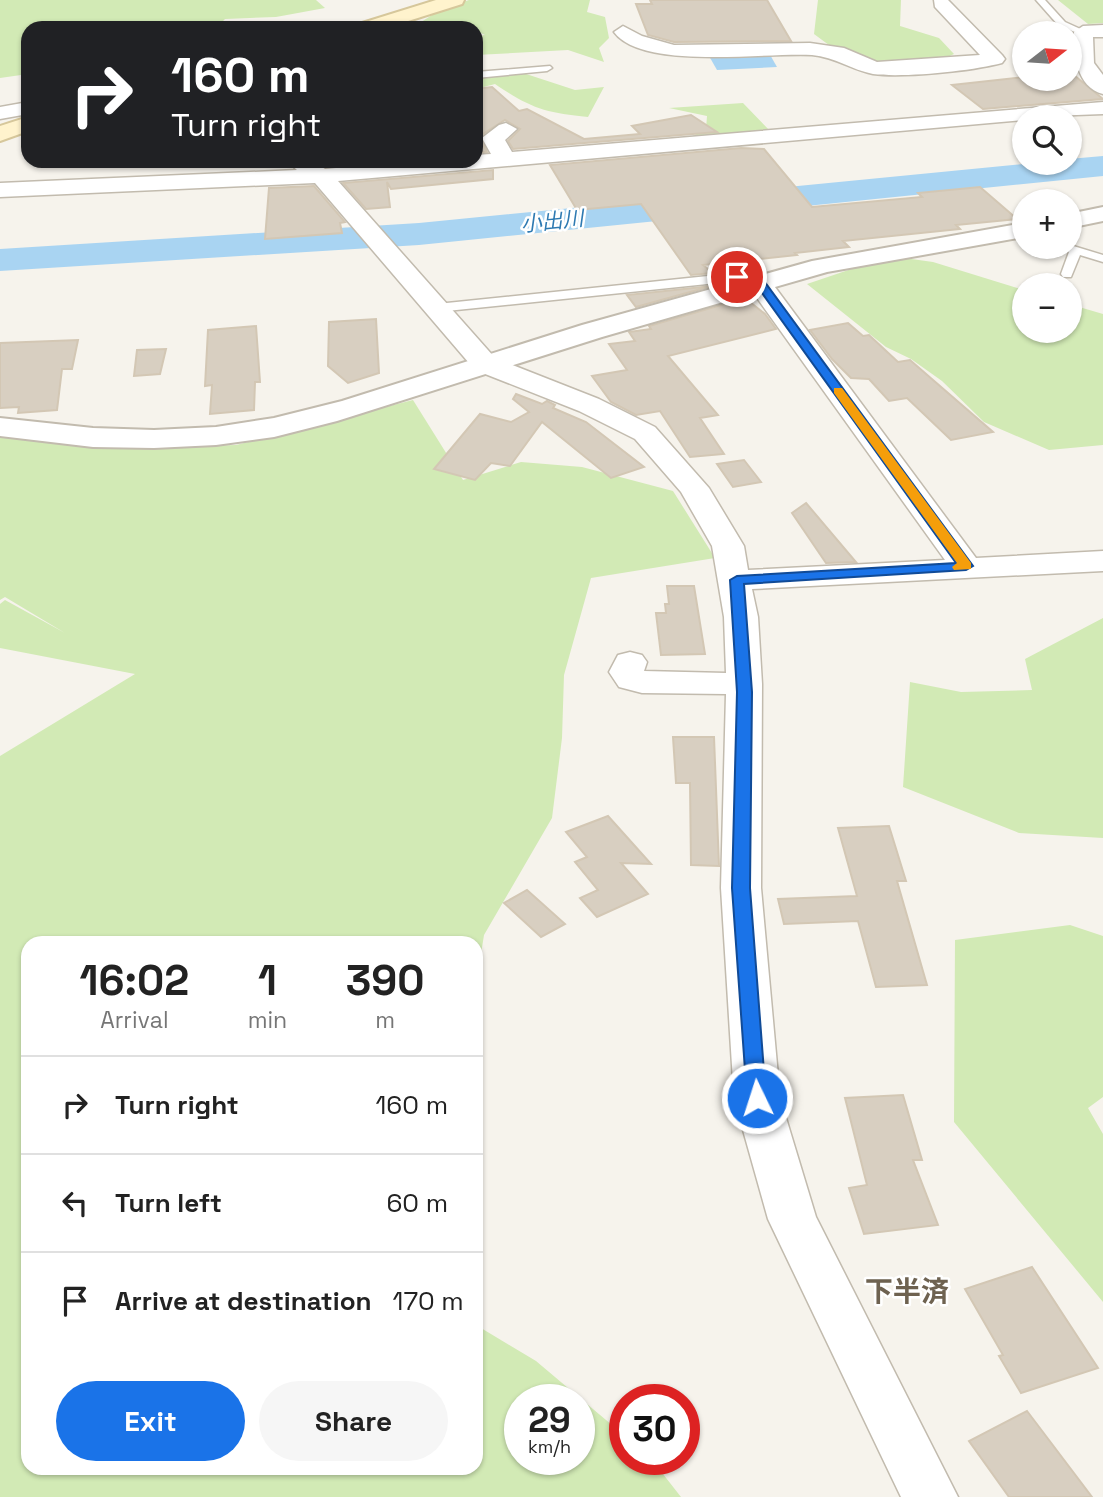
<!DOCTYPE html>
<html lang="en">
<head>
<meta charset="utf-8">
<style>
  body { margin:0; font-family:"Space Grotesk","Noto Sans JP",sans-serif; background:#f6f6f6; color:#222; height:100vh; display:flex; flex-direction:column; font-size:26px; white-space:nowrap }
  * { box-sizing:border-box; margin:0 }
  p { font-size:23px; color:#767676 }
  .icon { flex:none; width:38px; height:38px; fill:none; stroke:currentColor; stroke-width:2; stroke-linecap:round; stroke-linejoin:round }
  .map { position:relative; flex:1; overflow:hidden }
  .side { position:absolute; left:21px; top:936px; width:462px; height:539px; display:flex; flex-direction:column; background:#fff; border-radius:21px; box-shadow:0 2px 5px #0004 }
  .side>* { flex:none }
  .guide { position:absolute; left:21px; top:21px; width:462px; height:147px; border-radius:21px; box-shadow:0 2px 5px #0004; background:#202124; color:#fff; overflow:hidden }
  .needle { width:46px; rotate:73deg }
  .buttons { position:absolute; left:1012px; top:21px; display:grid; gap:14px }
  .buttons a { display:grid; place-items:center; width:70px; height:70px; border-radius:50%; background:#fff; box-shadow:0 2px 5px #0004; font-size:35px }
  .speed { position:absolute; left:504px; top:1384px; display:flex; gap:14px; font-size:35px; font-weight:700; text-align:center }
  .speed>* { display:grid; place-content:center; width:91px; height:91px; border-radius:50%; background:#fff; box-shadow:0 2px 5px #0004; line-height:1 }
  .speed small { font-size:18px; font-weight:400 }
  .speed .limit { border:10px solid #d22; background:#fff; color:#111 }
  .pin { position:absolute; display:grid; place-items:center; width:60px; height:60px; color:#fff; margin:-30px; border:4px solid #fff; border-radius:50%; box-shadow:0 2px 7px #0007 }
  .me { position:absolute; width:77px; margin:-38px; rotate:356deg; stroke-linejoin:round; filter:drop-shadow(0 0 5px #0008) }
  .turn { display:flex; align-items:center; gap:24px; height:147px; padding:0 35px; font-size:32px }
  .turn .icon { width:91px; height:91px; stroke-width:2.5 }
  .turn b { display:block; font-size:49px; line-height:60px }
  .eta { display:flex; justify-content:space-evenly; align-items:center; height:119px; text-align:center }
  .eta b { font-size:42px; font-weight:800; line-height:49px }
  .primary-button { display:flex; gap:14px; margin-top:auto; padding:14px 35px }
  .primary-button a { flex:1; height:80px; border-radius:42px; background:#1a73e8; color:#fff; font-size:28px; font-weight:800; line-height:80px; text-align:center }
  .primary-button a+a { background:#f6f6f6; color:#222 }
  ul { padding:0; list-style:none }
  li { display:flex; align-items:center; gap:21px; height:98px; padding:0 35px; border-top:2px solid #e0e0e0 }
  li div { flex:1 }
  li b { display:block; font-size:26px }
  li em { font-style:normal }
  .map>svg:first-child { display:block }
  .green { fill:#d2eab5; fill-rule:evenodd }
  .water { fill:#a9d4f2 }
  .lines { fill:none; stroke-linecap:round; stroke-linejoin:round }
  .river { fill:#a9d4f2; fill-rule:evenodd }
  .building { fill:#d8cfc1; stroke:#d3c7b4; stroke-width:2 }
  .service-casing { stroke:#c2bbae; stroke-width:3 }
  .minor-casing { stroke:#c2bbae; stroke-width:3 }
  .tertiary-casing { stroke:#c2bbae; stroke-width:4 }
  .secondary-casing { stroke:#d6c79b; stroke-width:4 }
  .service { fill:#fff; fill-rule:evenodd }
  .minor { fill:#fff; fill-rule:evenodd }
  .tertiary { fill:#fff; fill-rule:evenodd }
  .secondary { fill:#fff3cd; fill-rule:evenodd }
  .route { fill:#1a73e8; stroke:#114b97; stroke-width:2 }
  .slow { fill:#f59e0b }
  .labels { text-anchor:middle; dominant-baseline:central; stroke-width:5; stroke-linejoin:round; paint-order:stroke }
  .far-water-label { font-size:21px; font-style:italic; fill:#2e7ab2; stroke:#fff }
  .near-neighbourhood-label { font-size:28px; font-weight:bold; fill:#6e6250; stroke:#fff }
</style>
</head>
<body>
<div class="map">
<svg width="1103" height="1497" viewBox="0 0 1103 1497">
  <rect width="100%" height="100%" fill="#f6f3ec"/>
  <g class="green">
    <path d="M0 0H316L325 8 276 17 225 19 216 28H28V74L0 78Z"/>
    <path d="M469 0H590L587 12 605 17 609 38 599 48 604 62 568 50 476 55V36L485 35C458 22 450 20 417 28L418 24 440 10Z"/>
    <path d="M818 0H901L900 26 939 38 954 54C889 85 869 75 814 34Z"/>
    <path d="M1058 0H1103V23L1088 24Z"/>
    <path d="M520 72 575 90 604 87 588 117C545 113 530 108 495 84L476 89V78Z"/>
    <path d="M743 103 771 132 683 141 706 129 707 116 669 108Z"/>
    <path d="M890 256 933 262 1024 290V331H1069V304L1103 314V445L1049 450 984 422 942 381 911 359 886 347 807 284Z"/>
    <path d="M413 400 463 480 521 462 582 467 673 491 715 558 591 578 564 675 562 738 552 818 484 935 476 985V943H28V1468H476V1325L536 1361 625 1436V1460H652L681 1497H0V756L135 674 0 648V604L5 600 65 633 5 597 0 600V437L121 448 236 445ZM520 1400H579V1460H520Z"/>
    <path d="M1103 618V838L1019 833 903 787 910 682 961 692 1032 690 1025 659Z"/>
    <path d="M1070 925 1103 936V1097L1088 1108 1103 1134V1302L954 1122 955 940Z"/>
  </g>
  <path class="water" d="M769 53 777 67 717 70 709 56Z"/>
  <g class="lines">
    <path class="river" d="M1103 156V176L419 245 0 271V249L419 223 1033 163H1069V159Z"/>
  </g>
  <g class="building">
    <path d="M650 0H767L791 41 674 42 648 35 636 4H652Z"/>
    <path d="M1069 71 1103 99 983 109 952 85 1024 77 1069 79Z"/>
    <path d="M492 87 519 111 527 109 584 139 640 134 632 126 691 115 717 132 513 149 508 141 520 129 505 120 480 136 487 152H476V89Z"/>
    <path d="M741 148 764 149 812 207 922 197 918 193 980 187 1017 219 956 225 960 229 843 241 849 247 795 253 797 255 703 265 713 273 691 275 641 204 577 210 550 165Z"/>
    <path d="M493 170V179L391 189 387 182 390 207 366 209 343 183Z"/>
    <path d="M314 186 345 222 340 223 342 233 265 239 269 188Z"/>
    <path d="M712 286 636 307 627 295Z"/>
    <path d="M745 298 765 314 776 329 668 356 718 415 700 418 724 454 690 457 660 411 636 415 611 402 592 376 627 370 609 344 635 341 629 332 651 329 649 326Z"/>
    <path d="M376 319 379 373 348 383 328 366 329 322Z"/>
    <path d="M848 323 863 336 869 335 898 362 910 360 993 432 951 440 907 398 889 401 869 379 851 378 832 359 810 330Z"/>
    <path d="M256 326 260 382H255L254 410 210 414 212 385 205 386 208 330Z"/>
    <path d="M78 340 72 369H62L57 410 18 413 19 407 0 408V343Z"/>
    <path d="M166 349 160 374 134 376 137 350Z"/>
    <path d="M516 394 542 404 547 401 555 405 553 408 586 422 644 467 611 478 542 422 510 466 491 463 475 480 434 469 480 414 511 422 529 412 513 399Z"/>
    <path d="M744 460 761 482 733 487 717 464Z"/>
    <path d="M806 503 856 562 826 563 792 513Z"/>
    <path d="M667 586H694L705 654 661 655 656 613H666L665 604H669Z"/>
    <path d="M673 737H714L719 866 691 865 690 783H676Z"/>
    <path d="M608 816 651 864 621 863 648 894 597 917 580 898 598 890 575 862 587 857 566 832Z"/>
    <path d="M889 826 906 881H897L927 985 876 987 858 921 784 924 778 899 857 896 838 828Z"/>
    <path d="M527 890 565 924 541 937 504 903Z"/>
    <path d="M903 1095 922 1160H913L938 1225 864 1234 849 1188 867 1185 845 1098Z"/>
    <path d="M1032 1267 1098 1368 1021 1393 999 1356 1003 1355 965 1289Z"/>
    <path d="M1027 1411 1092 1497H1009L969 1441Z"/>
  </g>
  <g class="lines">
    <g class="service-casing">
      <g id="service">
        <path d="M1036 0H1045L1065 22 1087 32 1083 35 1059 26Z"/>
        <path d="M550 66 552 68 547 71 476 78V72Z"/>
        <path d="M1070 245 1103 255V262L1080 255 1071 277H1063L1061 274 1069 252 1060 247Z"/>
        <path d="M737 273 766 284 760 288 736 281 437 312 431 308 437 304Z"/>
      </g>
    </g>
    <g class="minor-casing">
      <g id="minor">
        <path d="M934 0H948L1002 55 1005 59 1002 63C972 71 903 78 873 74 852 70 835 57 812 55 766 52 643 71 614 32L623 26 642 36 674 45 810 43 844 48 877 62 980 55 935 7Z"/>
        <path d="M1103 25V37H1093L1094 63 1103 75V94C1076 87 1074 54 1074 32L1083 26Z"/>
        <path d="M28 102V114L0 119V107Z"/>
        <path d="M1103 102V114L1024 117V120L338 181 495 358 599 399 655 427 709 488 744 546 748 570 945 560 747 284 751 279H769L976 558 1103 551V571L752 589 758 617 762 684 761 888 780 1098 816 1217 958 1497H901L768 1219 734 1098 721 888 726 694 642 693 619 687 609 672 618 655 630 652 642 655 647 662 644 671 726 673 724 617 712 546 681 492 635 439 579 411 475 370 315 183 0 197V183L297 170 287 161H313L325 169 412 161H476V155L491 154 482 138 499 125 506 123 517 129 505 140 512 152Z"/>
      </g>
    </g>
    <g class="tertiary-casing">
      <g id="tertiary">
        <path d="M1103 207V221L1069 228V214Z"/>
        <path d="M1024 223V237L827 272 602 337 337 421 274 437 216 445 154 448 93 447 0 436V418L93 428 154 430 216 427 274 418 342 401 582 325 812 261Z"/>
      </g>
    </g>
    <g class="secondary-casing">
      <g id="secondary">
        <path d="M436 0H464L462 4 386 28H356L359 24Z"/>
        <path d="M28 117V131L0 141V126Z"/>
      </g>
    </g>
    <use href="#service" class="service"/>
    <use href="#minor" class="minor"/>
    <use href="#tertiary" class="tertiary"/>
    <use href="#secondary" class="secondary"/>
  </g>
  <path class="route" d="M737 274 764 281 973 566 966 570 744 584 752 692 750 888 766 1098 764 1104H750L747 1098 732 888 737 692 730 580 737 576 956 563 757 286 734 279 732 277Z"/>
  <path class="slow" d="M834 388H842L971 563V569L954 570 952 567 957 563 834 393Z"/>
  <g class="labels">
    <g class="far-water-label">
      <text transform="translate(552 221) rotate(-6)">小出川</text>
    </g>
    <g class="near-neighbourhood-label">
      <text x="907" y="1291">下半済</text>
    </g>
  </g>
</svg>
<div class="buttons">
<a><svg class="needle" viewBox="-14 -14 28 28"><path d="M0-13l5 13h-10z" fill="#e53935"/><path d="M0 13l5-13h-10z" fill="#767676"/></svg></a>
<a><svg class="icon" aria-label="search" viewBox="0 0 24 24"><circle cx="10" cy="10" r="6"/><path d="M15 15l6 6"/></svg></a>
<a>+</a>
<a>−</a>
</div>
<div class="speed"><div>29<small>km/h</small></div><div class="limit">30</div></div>
<div class="pin" style="left:737px;top:277px;background:#d93025"><svg class="icon" aria-label="arrive" viewBox="0 0 24 24"><path d="M6 21V4h12l-3 4 3 4H6"/></svg></div>
<svg class="me" style="left:757px;top:1098px" viewBox="-20 -20 40 40"><circle r="17" fill="#1a73e8" stroke="#fff" stroke-width="3"/><path d="M0-11L8 9 0 5-8 9z" fill="#fff"/></svg>
<div class="guide">
<div class="turn"><svg class="icon" aria-label="right" viewBox="0 0 24 24"><path d="M7 20v-9h11M14 6l5 5-5 5"/></svg><div><b>160 m</b>Turn right</div></div>
</div>
<section class="side">
<div class="eta">
<div><b>16:02</b><p>Arrival</p></div>
<div><b>1</b><p>min</p></div>
<div><b>390</b><p>m</p></div>
</div>
<ul>
<li><svg class="icon" aria-label="right" viewBox="0 0 24 24"><path d="M7 20v-9h11M14 6l5 5-5 5"/></svg><div><b>Turn right</b></div><em>160 m</em></li>
<li><svg class="icon" aria-label="left" viewBox="0 0 24 24"><path d="M17 20v-9H6M10 6l-5 5 5 5"/></svg><div><b>Turn left</b></div><em>60 m</em></li>
<li><svg class="icon" aria-label="arrive" viewBox="0 0 24 24"><path d="M6 21V4h12l-3 4 3 4H6"/></svg><div><b>Arrive at destination</b></div><em>170 m</em></li>
</ul>
<div class="primary-button"><a>Exit</a><a>Share</a></div>
</section>
</div>
</body>
</html>
